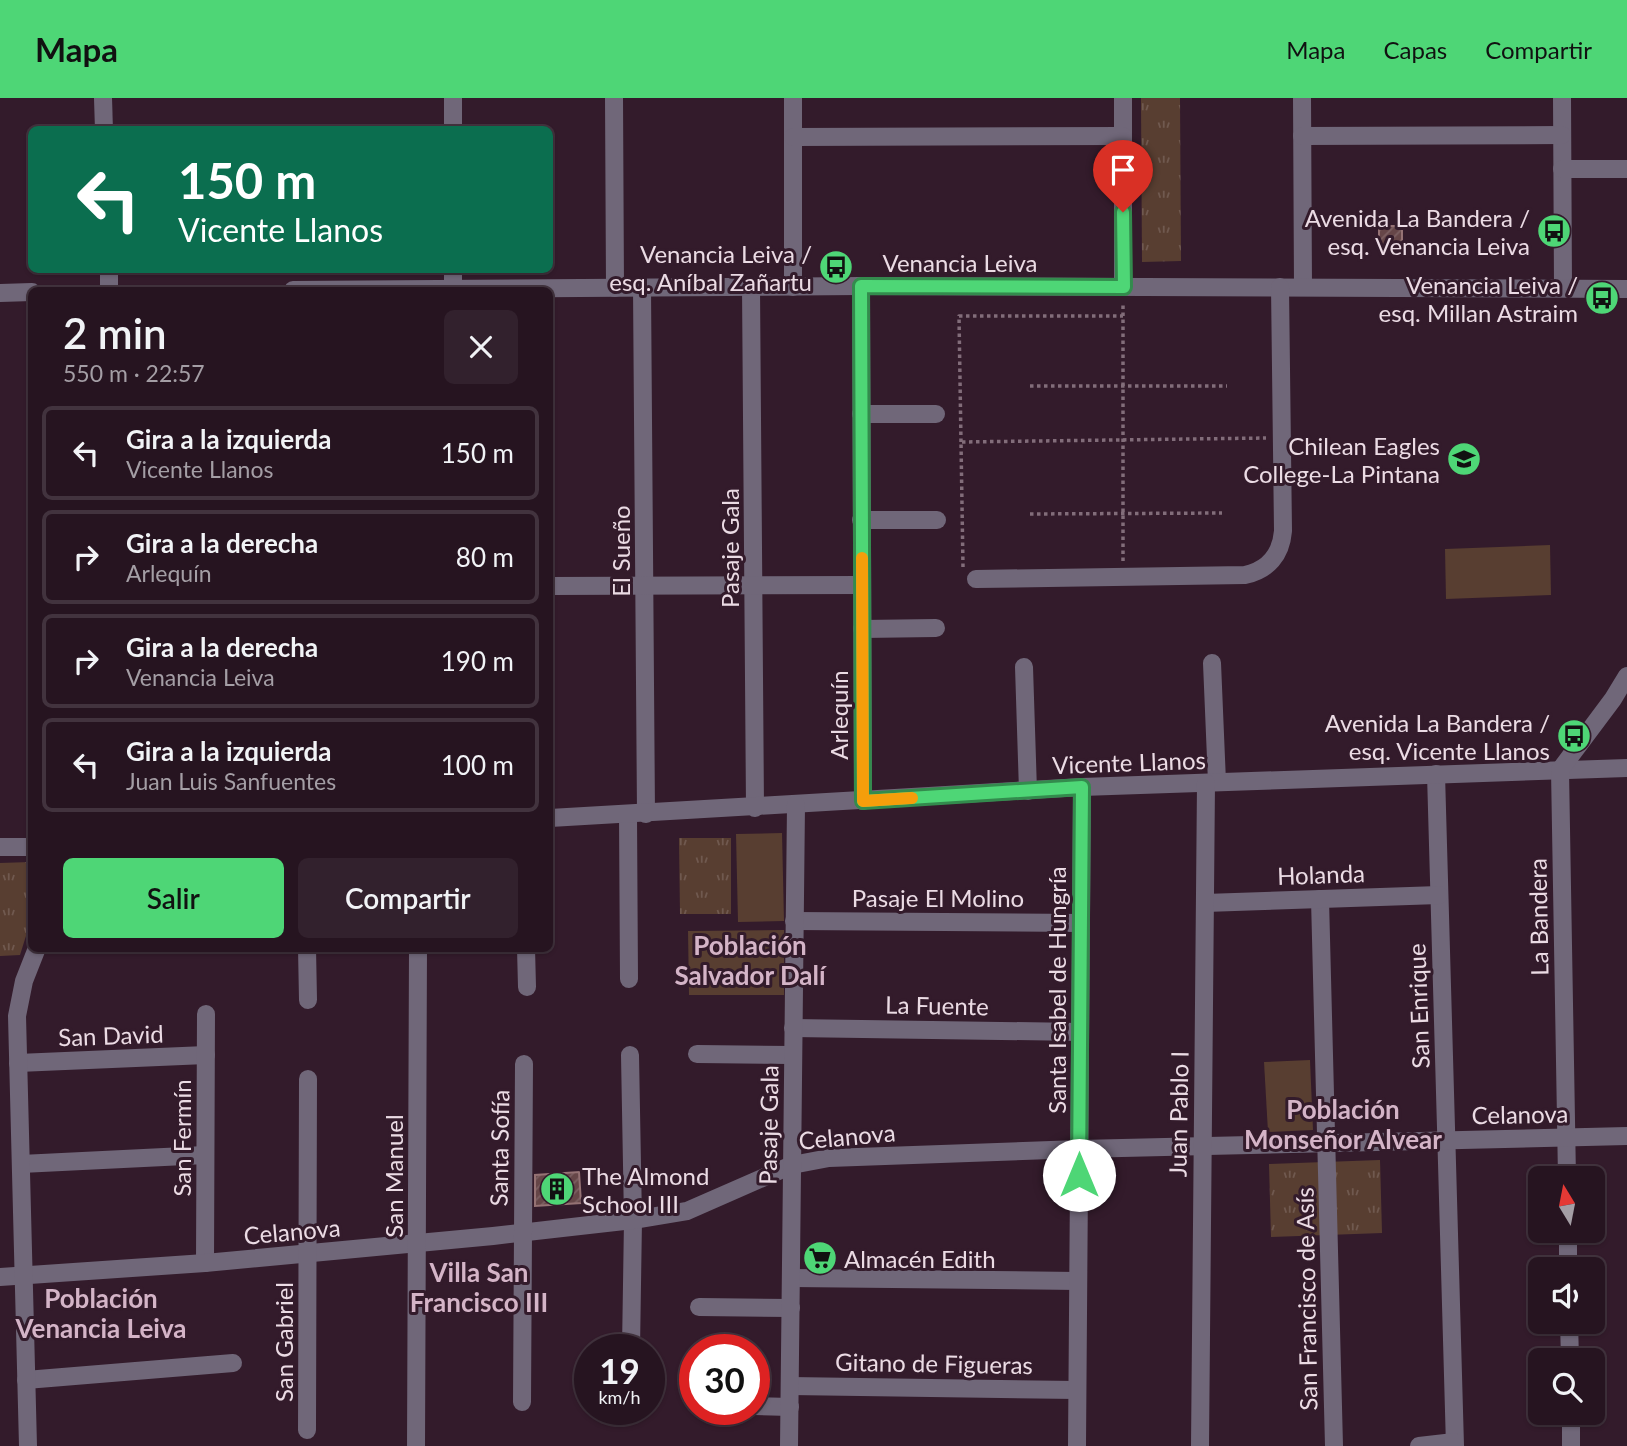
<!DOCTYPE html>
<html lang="es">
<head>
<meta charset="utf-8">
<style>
  body { margin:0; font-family:Lato,sans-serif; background:#32212d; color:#f1f3f6; height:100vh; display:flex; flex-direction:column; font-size:26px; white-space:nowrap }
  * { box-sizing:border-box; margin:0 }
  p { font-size:23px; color:#a49ea5 }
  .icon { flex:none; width:38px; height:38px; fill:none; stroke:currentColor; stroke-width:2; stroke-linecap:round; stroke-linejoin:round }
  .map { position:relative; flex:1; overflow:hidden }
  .details { position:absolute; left:28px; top:189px; width:525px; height:665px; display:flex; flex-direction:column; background:#261420; border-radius:10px; box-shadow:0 2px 5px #0004,0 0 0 2px #42333e }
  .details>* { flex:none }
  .banner { position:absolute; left:28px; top:28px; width:525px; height:147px; border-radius:10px; box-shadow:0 2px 5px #0004,0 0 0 2px #42333e; background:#0b6e4f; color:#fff; overflow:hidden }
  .needle { width:46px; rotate:350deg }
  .controls { position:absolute; left:1528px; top:1068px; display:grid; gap:14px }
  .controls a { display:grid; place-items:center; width:77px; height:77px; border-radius:10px; background:#261420; box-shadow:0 2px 5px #0004,0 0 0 2px #42333e; font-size:35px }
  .speed { position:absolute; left:574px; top:1236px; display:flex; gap:14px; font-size:35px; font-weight:700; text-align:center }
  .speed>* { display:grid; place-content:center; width:91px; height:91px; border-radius:50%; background:#261420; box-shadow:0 2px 5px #0004,0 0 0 2px #42333e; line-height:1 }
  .speed small { font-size:18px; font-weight:400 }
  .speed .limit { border:10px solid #d22; background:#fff; color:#111 }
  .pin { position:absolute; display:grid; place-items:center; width:60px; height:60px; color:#fff; margin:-72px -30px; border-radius:50% 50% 50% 0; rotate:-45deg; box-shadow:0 0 7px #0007 }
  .pin .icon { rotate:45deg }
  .me { position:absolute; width:77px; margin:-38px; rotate:0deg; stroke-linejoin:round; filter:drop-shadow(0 0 5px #0008) }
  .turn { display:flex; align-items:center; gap:24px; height:147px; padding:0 35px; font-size:32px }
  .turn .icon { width:91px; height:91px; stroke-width:2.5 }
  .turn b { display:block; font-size:49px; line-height:60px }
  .round { display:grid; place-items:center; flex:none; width:74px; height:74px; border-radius:10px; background:#32212d }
  .summary { display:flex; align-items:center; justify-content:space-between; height:119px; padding:0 35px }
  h1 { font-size:42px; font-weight:600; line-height:52px }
  .button { display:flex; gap:14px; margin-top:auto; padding:14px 35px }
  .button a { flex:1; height:80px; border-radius:10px; background:#4ed676; color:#111; font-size:28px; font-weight:600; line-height:80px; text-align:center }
  .button a+a { background:#32212d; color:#f1f3f6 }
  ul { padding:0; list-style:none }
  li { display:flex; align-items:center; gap:21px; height:94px; margin:0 14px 10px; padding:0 21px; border:4px solid #42333e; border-radius:10px }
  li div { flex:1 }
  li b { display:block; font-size:26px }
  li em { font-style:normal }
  header { display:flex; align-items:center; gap:42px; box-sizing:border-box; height:98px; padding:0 35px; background:#4ed676; color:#111 }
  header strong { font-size:33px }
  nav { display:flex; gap:38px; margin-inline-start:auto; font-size:24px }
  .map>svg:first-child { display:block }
  .green { fill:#583e31 }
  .park { fill:url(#park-tufts) }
  .building { fill:url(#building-hatch); stroke:#957274; stroke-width:2 }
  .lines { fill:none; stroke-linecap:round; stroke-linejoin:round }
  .path { stroke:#826d7a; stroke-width:3.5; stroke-dasharray:3.5 3.5; stroke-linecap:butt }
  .minor { stroke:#706779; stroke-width:18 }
  .route-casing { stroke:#338b4d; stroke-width:18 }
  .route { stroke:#4ed676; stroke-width:12 }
  .slow { stroke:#f59e0b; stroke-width:12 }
  .labels { text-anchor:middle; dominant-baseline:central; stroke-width:6; stroke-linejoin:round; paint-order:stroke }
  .poi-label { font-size:24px; fill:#ebdbe4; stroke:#331b2b; text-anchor:end }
  .street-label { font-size:24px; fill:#ebdbe4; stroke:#331b2b }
  .neighbourhood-label { font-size:26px; font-weight:bold; fill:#d4b4c7; stroke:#331b2b }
</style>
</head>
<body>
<header>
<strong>Mapa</strong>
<nav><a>Mapa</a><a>Capas</a><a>Compartir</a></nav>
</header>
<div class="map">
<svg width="1627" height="1348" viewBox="0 0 1627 1348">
  <defs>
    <pattern id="park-tufts" width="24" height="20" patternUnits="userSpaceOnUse" patternTransform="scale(1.75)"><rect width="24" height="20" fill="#583e31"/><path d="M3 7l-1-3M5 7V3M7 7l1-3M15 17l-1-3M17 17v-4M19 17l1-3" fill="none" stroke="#70594f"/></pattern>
    <pattern id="building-hatch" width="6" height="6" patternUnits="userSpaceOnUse" patternTransform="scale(1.75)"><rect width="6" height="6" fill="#664648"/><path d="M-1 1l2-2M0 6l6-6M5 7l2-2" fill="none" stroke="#7c6062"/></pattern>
  </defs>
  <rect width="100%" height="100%" fill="#331b2b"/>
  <g class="green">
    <path d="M1550 447 1551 497 1446 501 1445 451Z"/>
    <path d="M782 735 784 823 738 824 736 736Z"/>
    <path d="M784 832V897H689L688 833Z"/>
    <path d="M1310 962 1313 1032 1268 1034 1264 964Z"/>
  </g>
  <g class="park">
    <path d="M1141 0H1180L1181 163 1142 164Z"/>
    <path d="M679 740H731V816H680Z"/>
    <path d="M31 764V822L20 857 0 858V765Z"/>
    <path d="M1380 1062 1382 1135 1271 1139 1269 1066Z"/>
  </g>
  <g class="building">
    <path d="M1379 128H1402V151L1379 152Z"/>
    <path d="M579 1074 581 1105 535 1108V1077Z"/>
  </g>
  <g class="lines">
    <g class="path">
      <path d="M1030 288H1227"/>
      <path d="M961 344 959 218H1123"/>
      <path d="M1030 416 1222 415"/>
      <path d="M1123 463V205"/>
      <path d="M963 469 961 344 1266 340"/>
    </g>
    <g class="minor">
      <path d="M103 0 104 32"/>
      <path d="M453 0V32"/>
      <path d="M614 0 615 190"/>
      <path d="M793 0V189"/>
      <path d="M1123 0V189"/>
      <path d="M1302 0 1303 189"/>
      <path d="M1562 0 1563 189"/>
      <path d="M1302 38 1562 37"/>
      <path d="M793 39 1123 38"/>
      <path d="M1562 71H1627"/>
      <path d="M109 172V192"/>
      <path d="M453 172V191"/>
      <path d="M861 188 863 703"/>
      <path d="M751 189 755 710"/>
      <path d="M642 190 646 716"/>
      <path d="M293 192 861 188 1627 191"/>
      <path d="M0 195 32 194"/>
      <path d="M861 316H936"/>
      <path d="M861 422H937"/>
      <path d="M976 481 1245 477C1268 472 1281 457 1283 433L1280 189"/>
      <path d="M550 488 862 487"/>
      <path d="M862 531 936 530"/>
      <path d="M1212 565 1217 684"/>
      <path d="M1024 569 1028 693"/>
      <path d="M1436 676 1455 1348"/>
      <path d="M628 717 629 881"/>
      <path d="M550 720 1082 689 1627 670"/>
      <path d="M0 749H32"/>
      <path d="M1320 801 1334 1348"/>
      <path d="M1205 805 1439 797"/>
      <path d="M794 823 1081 825"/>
      <path d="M307 850 308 902"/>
      <path d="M526 850 527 889"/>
      <path d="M793 930 1080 934"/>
      <path d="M697 956 793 957"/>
      <path d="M630 957 633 1122 631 1251"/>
      <path d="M18 965 206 957"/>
      <path d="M21 1066 205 1057"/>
      <path d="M1567 1080 1560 672 1613 601 1627 578"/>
      <path d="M1568 1132V1171"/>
      <path d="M205 1165 206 916"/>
      <path d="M0 1179 205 1165 493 1138 633 1122 687 1113 792 1067 829 1060 1079 1051 1627 1038"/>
      <path d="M791 1180 1078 1183"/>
      <path d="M699 1209 791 1210"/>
      <path d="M1569 1223 1570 1262"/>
      <path d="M26 1282 233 1265"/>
      <path d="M790 1288 1077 1292"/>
      <path d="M522 1304 524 966"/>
      <path d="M754 1308 790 1309"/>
      <path d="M1571 1314V1348"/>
      <path d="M307 1332 308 981"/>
      <path d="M28 1348 17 918 24 883 37 850"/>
      <path d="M416 1348 418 850"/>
      <path d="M789 1348 796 707"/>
      <path d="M1077 1348 1082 689"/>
      <path d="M1200 1348 1206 685"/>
      <path d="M1419 1348 1454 1344"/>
    </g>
  </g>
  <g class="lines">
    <g class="route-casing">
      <path id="route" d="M1079 1077 1082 689 863 703 861 188 1124 189 1123 114"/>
    </g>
    <use href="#route" class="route"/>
    <path class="slow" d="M862 460 863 703 912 700"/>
  </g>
  <defs>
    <g id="bus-disc" transform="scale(1.75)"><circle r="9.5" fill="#4ed676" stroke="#331b2b"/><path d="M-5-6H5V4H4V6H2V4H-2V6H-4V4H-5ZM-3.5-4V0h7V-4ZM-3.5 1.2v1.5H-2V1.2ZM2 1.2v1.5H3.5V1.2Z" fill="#111"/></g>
    <g id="school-disc" transform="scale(1.75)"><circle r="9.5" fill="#4ed676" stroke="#331b2b"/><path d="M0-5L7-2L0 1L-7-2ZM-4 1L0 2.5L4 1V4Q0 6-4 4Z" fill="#111"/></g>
    <g id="building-disc" transform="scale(1.75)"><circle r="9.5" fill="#4ed676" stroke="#331b2b"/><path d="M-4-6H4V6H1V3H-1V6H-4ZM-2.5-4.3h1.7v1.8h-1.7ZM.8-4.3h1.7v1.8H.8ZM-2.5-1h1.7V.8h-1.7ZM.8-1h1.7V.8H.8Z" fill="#111"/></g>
    <g id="supermarket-disc" transform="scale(1.75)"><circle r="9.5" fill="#4ed676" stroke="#331b2b"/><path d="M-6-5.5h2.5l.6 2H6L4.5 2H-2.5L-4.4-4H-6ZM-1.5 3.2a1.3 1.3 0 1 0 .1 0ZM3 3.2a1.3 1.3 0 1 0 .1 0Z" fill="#111"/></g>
  </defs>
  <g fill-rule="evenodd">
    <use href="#bus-disc" x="1554" y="133"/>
    <use href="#bus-disc" x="836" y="169"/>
    <use href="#bus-disc" x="1602" y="200"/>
    <use href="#school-disc" x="1464" y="361"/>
    <use href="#bus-disc" x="1574" y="638"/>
    <use href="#building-disc" x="557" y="1091"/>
    <use href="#supermarket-disc" x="820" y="1160"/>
  </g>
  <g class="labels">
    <g class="poi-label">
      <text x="1530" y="119">Avenida La Bandera /<tspan x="1530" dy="28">esq. Venancia Leiva</tspan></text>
      <text x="812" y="155">Venancia Leiva /<tspan x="812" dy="28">esq. Aníbal Zañartu</tspan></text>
      <text x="1578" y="186">Venancia Leiva /<tspan x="1578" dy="28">esq. Millan Astraim</tspan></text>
      <text x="1440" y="347">Chilean Eagles<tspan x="1440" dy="28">College-La Pintana</tspan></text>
      <text x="1550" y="624">Avenida La Bandera /<tspan x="1550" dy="28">esq. Vicente Llanos</tspan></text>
      <text x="582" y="1077" text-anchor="start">The Almond<tspan x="582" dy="28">School III</tspan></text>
      <text x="844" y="1160" text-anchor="start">Almacén Edith</text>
    </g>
    <g class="street-label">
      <text x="960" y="164">Venancia Leiva</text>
      <text transform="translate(729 450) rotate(-90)">Pasaje Gala</text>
      <text transform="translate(620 453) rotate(-90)">El Sueño</text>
      <text transform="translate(838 617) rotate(-90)">Arlequín</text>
      <text transform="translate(1129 664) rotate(-2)">Vicente Llanos</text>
      <text transform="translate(1321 776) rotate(-2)">Holanda</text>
      <text x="938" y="799">Pasaje El Molino</text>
      <text transform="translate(1538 819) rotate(-91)">La Bandera</text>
      <text transform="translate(1056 892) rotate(-90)">Santa Isabel de Hungría</text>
      <text transform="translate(937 907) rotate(1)">La Fuente</text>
      <text transform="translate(1418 908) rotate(-92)">San Enrique</text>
      <text transform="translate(111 937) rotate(-2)">San David</text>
      <text transform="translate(1178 1016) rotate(-89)">Juan Pablo I</text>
      <text transform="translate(1520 1016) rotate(-1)">Celanova</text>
      <text transform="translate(768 1027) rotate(-89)">Pasaje Gala</text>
      <text transform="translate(847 1038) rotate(-5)">Celanova</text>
      <text transform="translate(181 1040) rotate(-90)">San Fermín</text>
      <text transform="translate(499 1050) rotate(-89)">Santa Sofía</text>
      <text transform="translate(393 1078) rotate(-90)">San Manuel</text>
      <text transform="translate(292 1133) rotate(-5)">Celanova</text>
      <text transform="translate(1306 1201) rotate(-91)">San Francisco de Asís</text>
      <text transform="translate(283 1244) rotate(-90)">San Gabriel</text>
      <text transform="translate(934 1265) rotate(1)">Gitano de Figueras</text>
    </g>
    <g class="neighbourhood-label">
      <text x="750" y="847">Población<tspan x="750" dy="30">Salvador Dalí</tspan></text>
      <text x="1343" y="1011">Población<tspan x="1343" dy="30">Monseñor Alvear</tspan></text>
      <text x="479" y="1174">Villa San<tspan x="479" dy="30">Francisco III</tspan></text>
      <text x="101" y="1200">Población<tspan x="101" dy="30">Venancia Leiva</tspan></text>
    </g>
  </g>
</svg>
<div class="controls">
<a><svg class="needle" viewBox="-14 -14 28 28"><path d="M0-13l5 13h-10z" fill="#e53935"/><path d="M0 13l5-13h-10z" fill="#a49ea5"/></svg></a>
<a><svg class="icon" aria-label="sound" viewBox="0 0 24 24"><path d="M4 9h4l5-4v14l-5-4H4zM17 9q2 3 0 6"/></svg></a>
<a><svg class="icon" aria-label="search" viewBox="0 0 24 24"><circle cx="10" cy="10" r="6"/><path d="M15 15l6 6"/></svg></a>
</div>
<div class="speed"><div>19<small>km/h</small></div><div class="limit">30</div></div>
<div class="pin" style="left:1123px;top:114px;background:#d93025"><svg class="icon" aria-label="arrive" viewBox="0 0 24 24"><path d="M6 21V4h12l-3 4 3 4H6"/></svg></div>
<svg class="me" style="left:1079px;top:1077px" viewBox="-20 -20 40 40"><circle r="19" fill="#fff"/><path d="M0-13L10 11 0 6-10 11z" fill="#4ed676"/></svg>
<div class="banner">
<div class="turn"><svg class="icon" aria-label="left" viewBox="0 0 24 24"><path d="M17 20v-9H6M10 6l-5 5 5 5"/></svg><div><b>150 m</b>Vicente Llanos</div></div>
</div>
<section class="details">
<div class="summary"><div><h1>2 min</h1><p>550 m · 22:57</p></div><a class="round"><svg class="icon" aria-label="close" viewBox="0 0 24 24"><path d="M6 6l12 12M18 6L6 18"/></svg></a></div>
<ul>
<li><svg class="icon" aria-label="left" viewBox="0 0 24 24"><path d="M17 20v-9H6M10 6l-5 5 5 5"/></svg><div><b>Gira a la izquierda</b><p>Vicente Llanos</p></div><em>150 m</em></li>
<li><svg class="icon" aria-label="right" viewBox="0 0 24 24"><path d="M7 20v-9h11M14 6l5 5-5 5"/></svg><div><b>Gira a la derecha</b><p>Arlequín</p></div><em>80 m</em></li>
<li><svg class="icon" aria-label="right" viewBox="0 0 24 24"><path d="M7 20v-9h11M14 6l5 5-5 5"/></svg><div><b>Gira a la derecha</b><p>Venancia Leiva</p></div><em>190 m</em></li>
<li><svg class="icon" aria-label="left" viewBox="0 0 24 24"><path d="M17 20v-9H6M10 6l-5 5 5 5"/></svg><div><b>Gira a la izquierda</b><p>Juan Luis Sanfuentes</p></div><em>100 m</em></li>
</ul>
<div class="button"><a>Salir</a><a>Compartir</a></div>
</section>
</div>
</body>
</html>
